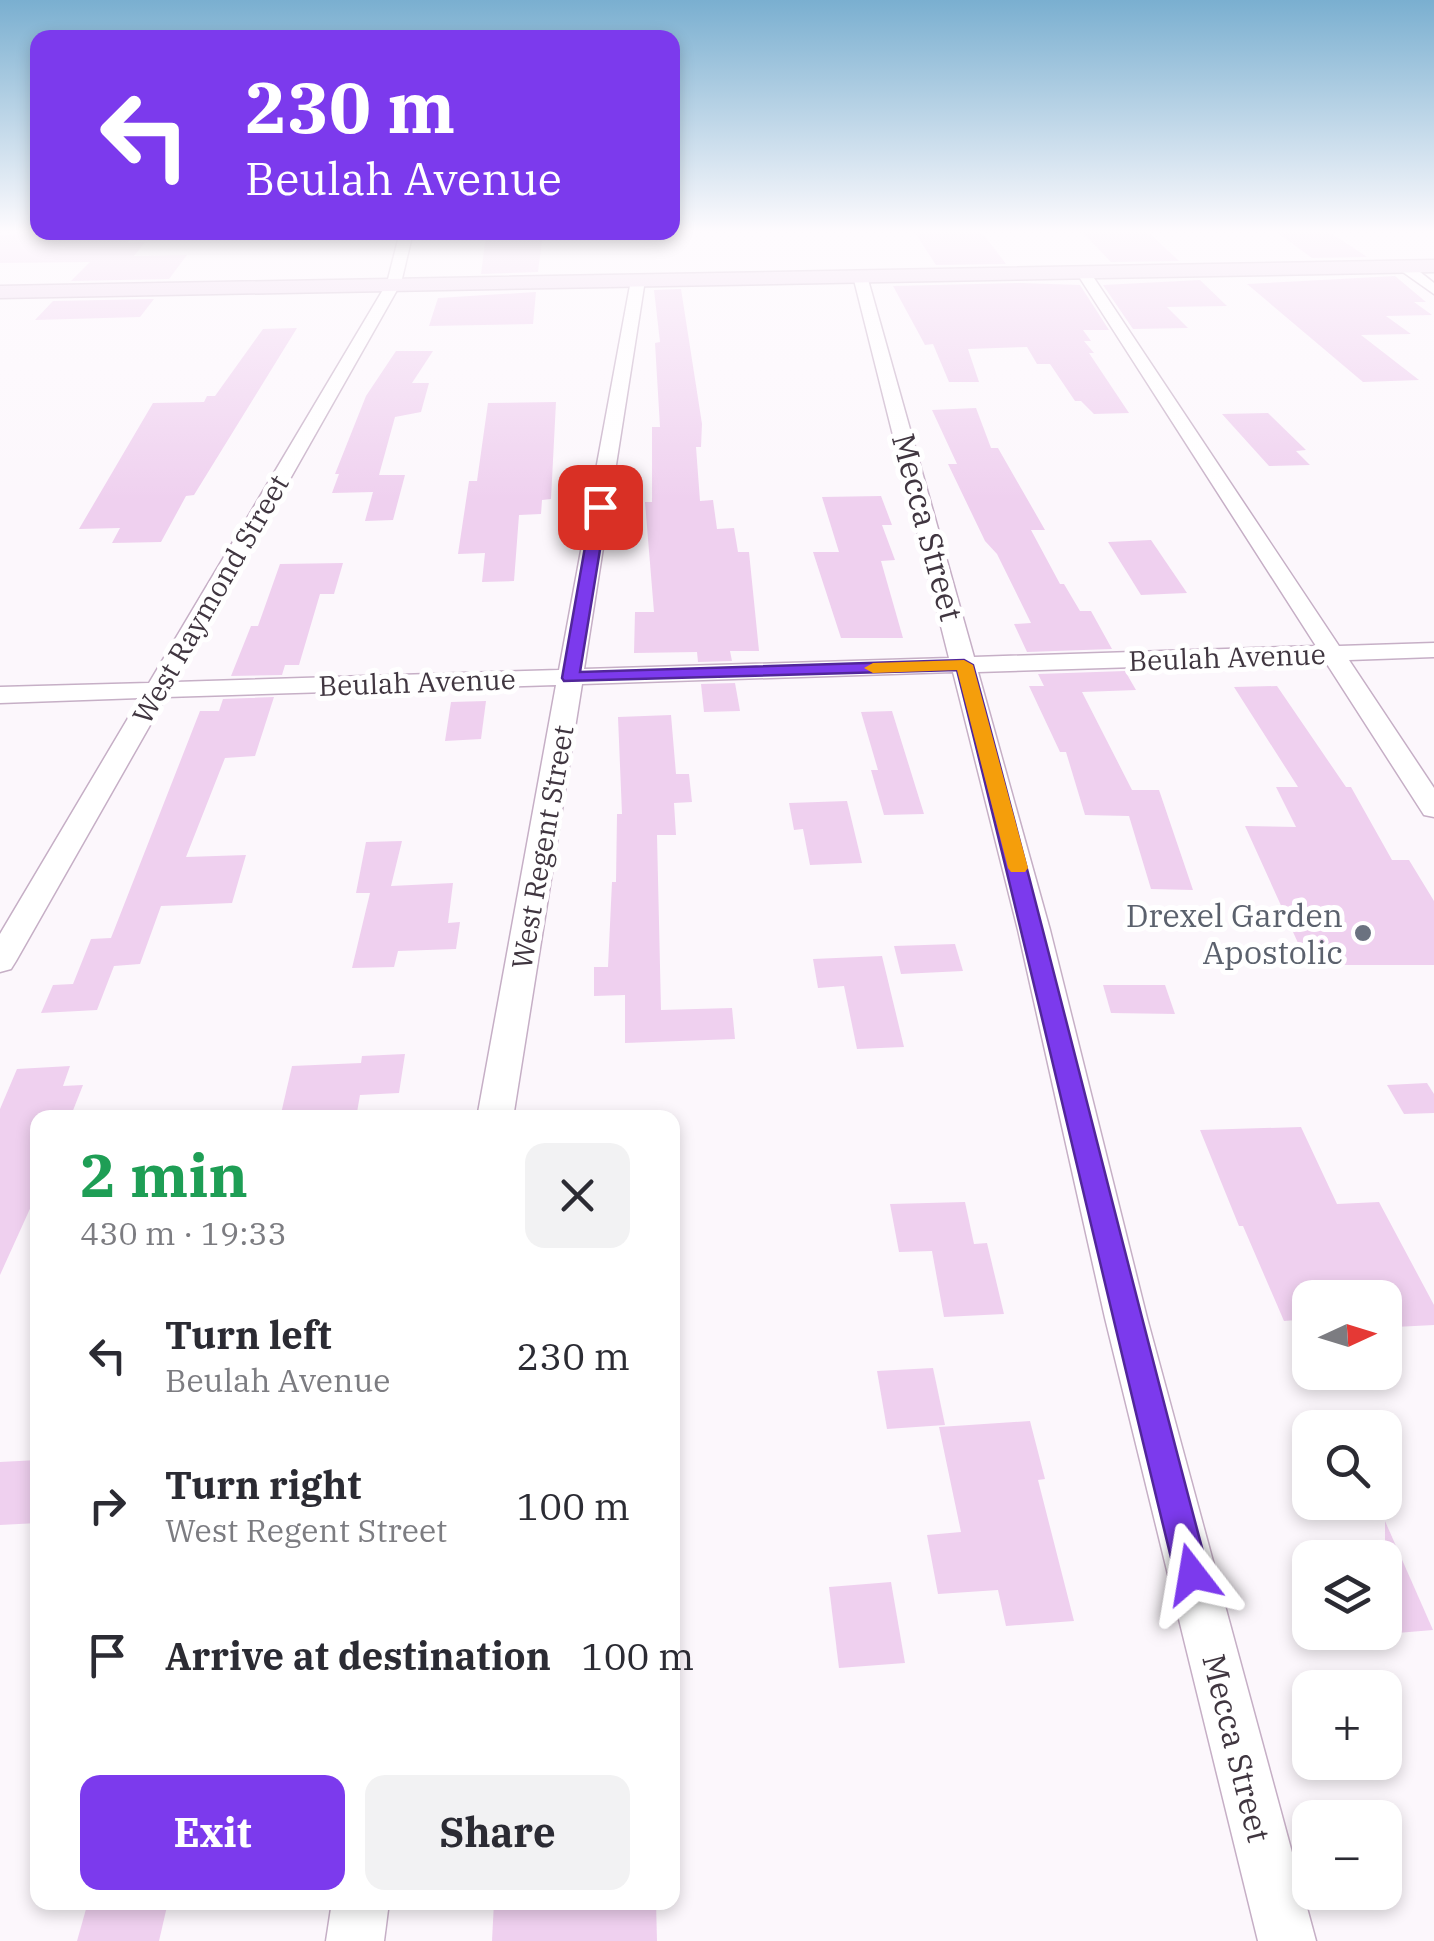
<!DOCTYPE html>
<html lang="en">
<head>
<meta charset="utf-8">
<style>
  body { margin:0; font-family:"IBM Plex Serif",serif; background:#f2f2f3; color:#2b2b33; height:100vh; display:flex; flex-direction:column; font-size:38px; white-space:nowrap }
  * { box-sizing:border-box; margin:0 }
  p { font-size:32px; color:#7c7c81 }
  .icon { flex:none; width:55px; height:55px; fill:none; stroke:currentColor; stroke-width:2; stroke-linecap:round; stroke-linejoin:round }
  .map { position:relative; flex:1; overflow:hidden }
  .sheet { position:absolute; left:30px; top:1110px; width:650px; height:800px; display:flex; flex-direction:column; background:#fff; border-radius:20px; box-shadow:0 5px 15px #0003 }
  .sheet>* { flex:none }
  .top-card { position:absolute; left:30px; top:30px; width:650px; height:210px; border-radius:20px; box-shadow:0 5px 15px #0003; background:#7c3aed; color:#fff; overflow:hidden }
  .needle { width:65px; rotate:86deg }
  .buttons { position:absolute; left:1292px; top:1280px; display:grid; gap:20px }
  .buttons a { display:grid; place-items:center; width:110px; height:110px; border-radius:20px; background:#fff; box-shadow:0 5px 15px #0003; font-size:50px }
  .pin { position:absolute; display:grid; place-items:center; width:85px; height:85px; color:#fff; margin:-42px; border-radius:20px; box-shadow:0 5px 15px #0006 }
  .me { position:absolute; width:110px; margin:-55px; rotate:346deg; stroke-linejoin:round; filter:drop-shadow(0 0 8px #0008) }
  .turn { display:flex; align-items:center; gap:35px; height:210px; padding:0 50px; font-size:45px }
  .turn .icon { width:130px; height:130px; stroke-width:2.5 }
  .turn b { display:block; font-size:70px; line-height:85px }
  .round { display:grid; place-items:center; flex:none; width:105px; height:105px; border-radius:20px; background:#f2f2f3 }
  .head { display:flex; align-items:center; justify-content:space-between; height:170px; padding:0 50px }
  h1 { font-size:60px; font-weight:700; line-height:75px; color:#1e9e55 }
  .button { display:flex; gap:20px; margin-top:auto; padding:20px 50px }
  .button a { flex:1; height:115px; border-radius:20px; background:#7c3aed; color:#fff; font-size:40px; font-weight:700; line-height:115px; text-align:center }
  .button a+a { background:#f2f2f3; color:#2b2b33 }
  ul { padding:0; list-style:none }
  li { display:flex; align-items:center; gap:30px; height:150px; padding:0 50px }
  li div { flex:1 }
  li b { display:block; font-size:38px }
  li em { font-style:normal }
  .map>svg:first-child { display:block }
  .building { fill:#efd0ef }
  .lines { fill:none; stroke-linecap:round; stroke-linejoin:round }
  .street-casing { stroke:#c6afc6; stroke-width:3 }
  .secondary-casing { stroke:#c6afc6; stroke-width:3 }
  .street { fill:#fff; fill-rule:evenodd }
  .secondary { fill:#ecd6ec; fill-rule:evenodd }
  .route { fill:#7c3aed; stroke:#51269a; stroke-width:2.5 }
  .slow { fill:#f59e0b }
  .worship-dot { fill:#6b7280; stroke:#fff; stroke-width:4 }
  .labels { text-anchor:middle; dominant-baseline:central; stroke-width:10; stroke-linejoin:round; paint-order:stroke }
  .far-street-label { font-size:28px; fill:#403640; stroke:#fff }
  .street-label { font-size:32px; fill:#403640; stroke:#fff }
  .worship-label { font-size:32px; fill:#5b616d; stroke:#fff; text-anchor:end }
</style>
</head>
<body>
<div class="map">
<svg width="1434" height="1941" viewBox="0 0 1434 1941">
  <rect width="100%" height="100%" fill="#fcf7fc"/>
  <g class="building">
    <path d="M914 231H981L1006 264 936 265Z"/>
    <path d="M1081 231H1147L1179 261 1111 262Z"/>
    <path d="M1275 231H1328L1367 257 1312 258Z"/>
    <path d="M136 233 127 243 145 242 134 256 187 255 169 279 71 281 90 262 0 263V235Z"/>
    <path d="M543 233 538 272 481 274 486 235Z"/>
    <path d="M1395 276 1426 302H1414L1432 315 1386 316 1411 334 1361 335 1419 380 1363 382 1247 284Z"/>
    <path d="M1200 280 1227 306 1167 307 1188 328 1133 329 1103 285Z"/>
    <path d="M1021 283 1080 285 1109 330H1083L1091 341H1084L1094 353H1089L1129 413 1094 414 1081 401H1075L1050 364H1037L1027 347 968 349 979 382H949L933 344 925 345 893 286Z"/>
    <path d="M681 289 702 424 701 447H696L700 501 713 500 717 529 734 528 738 552H749L759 651H730L732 661 698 662 697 652 634 653 635 612H654L645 502H652V427H660L655 343 660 342 654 290Z"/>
    <path d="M536 292 533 324 429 326 438 298Z"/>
    <path d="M154 299 140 317 35 320 53 301Z"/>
    <path d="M297 328 194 495 186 496 161 542 112 543 120 528 79 529 153 403 204 402 207 396H215L263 329Z"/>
    <path d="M396 351H433L412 383H429L421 412 395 417 379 475H405L393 520 365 521 373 492 332 493 339 474H335L366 396Z"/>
    <path d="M556 402 551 499 542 500 541 514 519 515 514 581 482 582 485 553 458 554 469 481H477L488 403Z"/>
    <path d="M976 408 991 448H998L1045 530H1031L1060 584H1064L1080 611H1091L1112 649 1027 652 1014 624 1031 623 997 554 985 541 948 464H957L932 410Z"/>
    <path d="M1268 413 1306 450 1296 451 1310 465 1269 466 1222 414Z"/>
    <path d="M881 496 892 525H882L895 560 881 561 903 638H841L813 552H839L822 497Z"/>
    <path d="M1151 540 1187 593 1141 595 1108 542Z"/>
    <path d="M343 563 334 594H320L299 665H285L282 675 231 676 251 626H258L280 564Z"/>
    <path d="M1125 671 1136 690 1082 692 1132 790H1159L1193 890 1151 889 1129 816 1085 815 1066 752H1060L1029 686H1044L1038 674Z"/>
    <path d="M735 683 740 711 704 712 701 684Z"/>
    <path d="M1277 686 1346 787H1351L1392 860H1409L1434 901V965H1308L1245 826 1296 827 1276 787H1298L1234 687Z"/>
    <path d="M274 697 255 756 225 758 186 857 246 855 232 903 161 906 140 964 114 966 97 1010 41 1013 53 985 73 984 91 939 111 938 200 711H219L223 699Z"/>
    <path d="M486 701 481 739 445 741 451 702Z"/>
    <path d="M892 711 924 814 884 815 871 770H878L861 712Z"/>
    <path d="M671 715 676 774H689L692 802 674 803 676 835H657L661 1010 732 1008 735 1039 625 1043V995L594 996V967H608L612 882H616L617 814H622L618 717Z"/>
    <path d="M847 801 862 863 810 865 803 829 794 830 789 803Z"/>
    <path d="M402 841 391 886 453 883 448 923 460 922 456 949 398 951 394 967 352 968 370 893H356L366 842Z"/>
    <path d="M955 944 963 971 901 974 894 946Z"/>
    <path d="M882 956 904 1047 857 1049 844 986 818 988 813 959Z"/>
    <path d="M1103 985H1165L1175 1014 1111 1013Z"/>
    <path d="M405 1054 399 1093 360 1095 356 1118H280L292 1066 361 1063 362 1056Z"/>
    <path d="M70 1066 63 1086 83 1085 72 1113 38 1115V1191L0 1275V1109L17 1069Z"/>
    <path d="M1427 1083 1434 1094V1113L1404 1114 1387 1085Z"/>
    <path d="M1301 1127 1337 1204 1379 1202 1434 1305V1325L1395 1327 1385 1298H1310V1319L1284 1321 1243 1226H1239L1200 1130Z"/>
    <path d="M965 1202 974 1244 987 1243 1004 1314 944 1317 932 1251 899 1252 890 1204Z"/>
    <path d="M933 1368 945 1425 887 1429 877 1371Z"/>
    <path d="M1030 1421 1045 1479 1038 1480 1074 1621 1006 1626 998 1590 938 1594 927 1535 961 1532 939 1427Z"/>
    <path d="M38 1460V1523L0 1525V1462Z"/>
    <path d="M1385 1521 1433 1630 1385 1634Z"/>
    <path d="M891 1582 905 1663 839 1668 829 1587Z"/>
    <path d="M88 1902H168L159 1941H77Z"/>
    <path d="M494 1902H656L657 1941H492Z"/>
  </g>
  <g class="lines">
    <g class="street-casing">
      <g id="street">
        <path d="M400 232H413L401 283 175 682 559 670 631 280 638 276 645 280 584 669 949 658 853 276 860 272 867 276 974 657 1316 646 1076 272 1083 268 1090 272 1339 646 1434 643V657L1349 660 1434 788V817L1424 815 1325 661 978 672 1050 930 1147 1318 1316 1941H1258L1105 1318 1018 930 953 672 582 684 513 1118H477L556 685 166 697 16 961 11 969 0 972V934L140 698 0 703V687L149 683 387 283Z"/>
        <path d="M1400 264H1410L1434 283V294L1400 270Z"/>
        <path d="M332 1902H389L384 1941H326Z"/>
      </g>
    </g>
    <g class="secondary-casing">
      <path id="secondary" d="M1434 260V272L0 298V286Z"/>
    </g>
    <use href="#street" class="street"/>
    <use href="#secondary" class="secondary"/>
  </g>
  <linearGradient id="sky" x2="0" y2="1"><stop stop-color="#7aafd0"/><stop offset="0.46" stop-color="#fefbfe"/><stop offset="1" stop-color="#fefbfe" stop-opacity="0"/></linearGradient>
  <rect width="1434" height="503" fill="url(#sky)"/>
  <path class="route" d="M600 503 607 507 580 672 964 660 973 665C1055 967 1128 1272 1209 1574L1204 1586 1192 1591 1180 1586 1175 1574C1101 1273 1033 971 957 670L564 681 562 678 592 507Z"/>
  <path class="slow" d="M964 660 973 665 1028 868 1025 872H1011L1008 868 957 670 873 673 864 668 873 663Z"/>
  <circle class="worship-dot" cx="1363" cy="933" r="10"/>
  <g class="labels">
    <g class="far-street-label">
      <text transform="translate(210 599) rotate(-60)">West Raymond Street</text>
      <text transform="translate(1227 657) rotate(-2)">Beulah Avenue</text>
      <text transform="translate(417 682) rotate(-2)">Beulah Avenue</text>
      <text transform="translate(542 847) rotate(-80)">West Regent Street</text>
    </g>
    <g class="street-label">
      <text transform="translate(928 527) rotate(75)">Mecca Street</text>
      <text transform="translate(1237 1748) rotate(76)">Mecca Street</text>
    </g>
    <g class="worship-label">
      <text x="1343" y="915">Drexel Garden<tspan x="1343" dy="37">Apostolic</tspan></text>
    </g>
  </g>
</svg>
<div class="buttons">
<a><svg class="needle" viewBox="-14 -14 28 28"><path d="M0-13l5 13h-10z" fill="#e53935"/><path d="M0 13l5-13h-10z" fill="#7c7c81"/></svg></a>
<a><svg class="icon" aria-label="search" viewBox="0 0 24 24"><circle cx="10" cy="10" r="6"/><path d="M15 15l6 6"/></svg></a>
<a><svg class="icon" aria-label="layers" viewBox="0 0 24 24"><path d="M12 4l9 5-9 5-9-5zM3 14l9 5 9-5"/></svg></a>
<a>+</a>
<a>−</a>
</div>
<div class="pin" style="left:600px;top:507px;background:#d93025"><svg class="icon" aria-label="arrive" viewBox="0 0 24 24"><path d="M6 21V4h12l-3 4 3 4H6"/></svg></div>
<svg class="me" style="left:1192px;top:1574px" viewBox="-20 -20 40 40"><path d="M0-17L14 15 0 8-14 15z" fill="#7c3aed" stroke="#fff" stroke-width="4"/></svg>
<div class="top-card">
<div class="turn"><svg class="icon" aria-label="left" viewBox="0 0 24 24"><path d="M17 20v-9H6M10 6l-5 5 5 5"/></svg><div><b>230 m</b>Beulah Avenue</div></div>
</div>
<section class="sheet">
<div class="head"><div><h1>2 min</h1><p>430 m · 19:33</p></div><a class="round"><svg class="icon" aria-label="close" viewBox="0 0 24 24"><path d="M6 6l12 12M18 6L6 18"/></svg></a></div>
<ul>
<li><svg class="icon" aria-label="left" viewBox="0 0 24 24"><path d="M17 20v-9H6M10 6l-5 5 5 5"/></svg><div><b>Turn left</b><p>Beulah Avenue</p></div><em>230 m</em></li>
<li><svg class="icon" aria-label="right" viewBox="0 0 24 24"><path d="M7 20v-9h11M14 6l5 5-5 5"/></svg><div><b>Turn right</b><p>West Regent Street</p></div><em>100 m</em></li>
<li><svg class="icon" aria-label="arrive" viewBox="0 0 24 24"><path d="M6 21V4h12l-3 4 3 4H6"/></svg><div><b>Arrive at destination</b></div><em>100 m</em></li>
</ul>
<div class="button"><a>Exit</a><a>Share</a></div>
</section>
</div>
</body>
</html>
